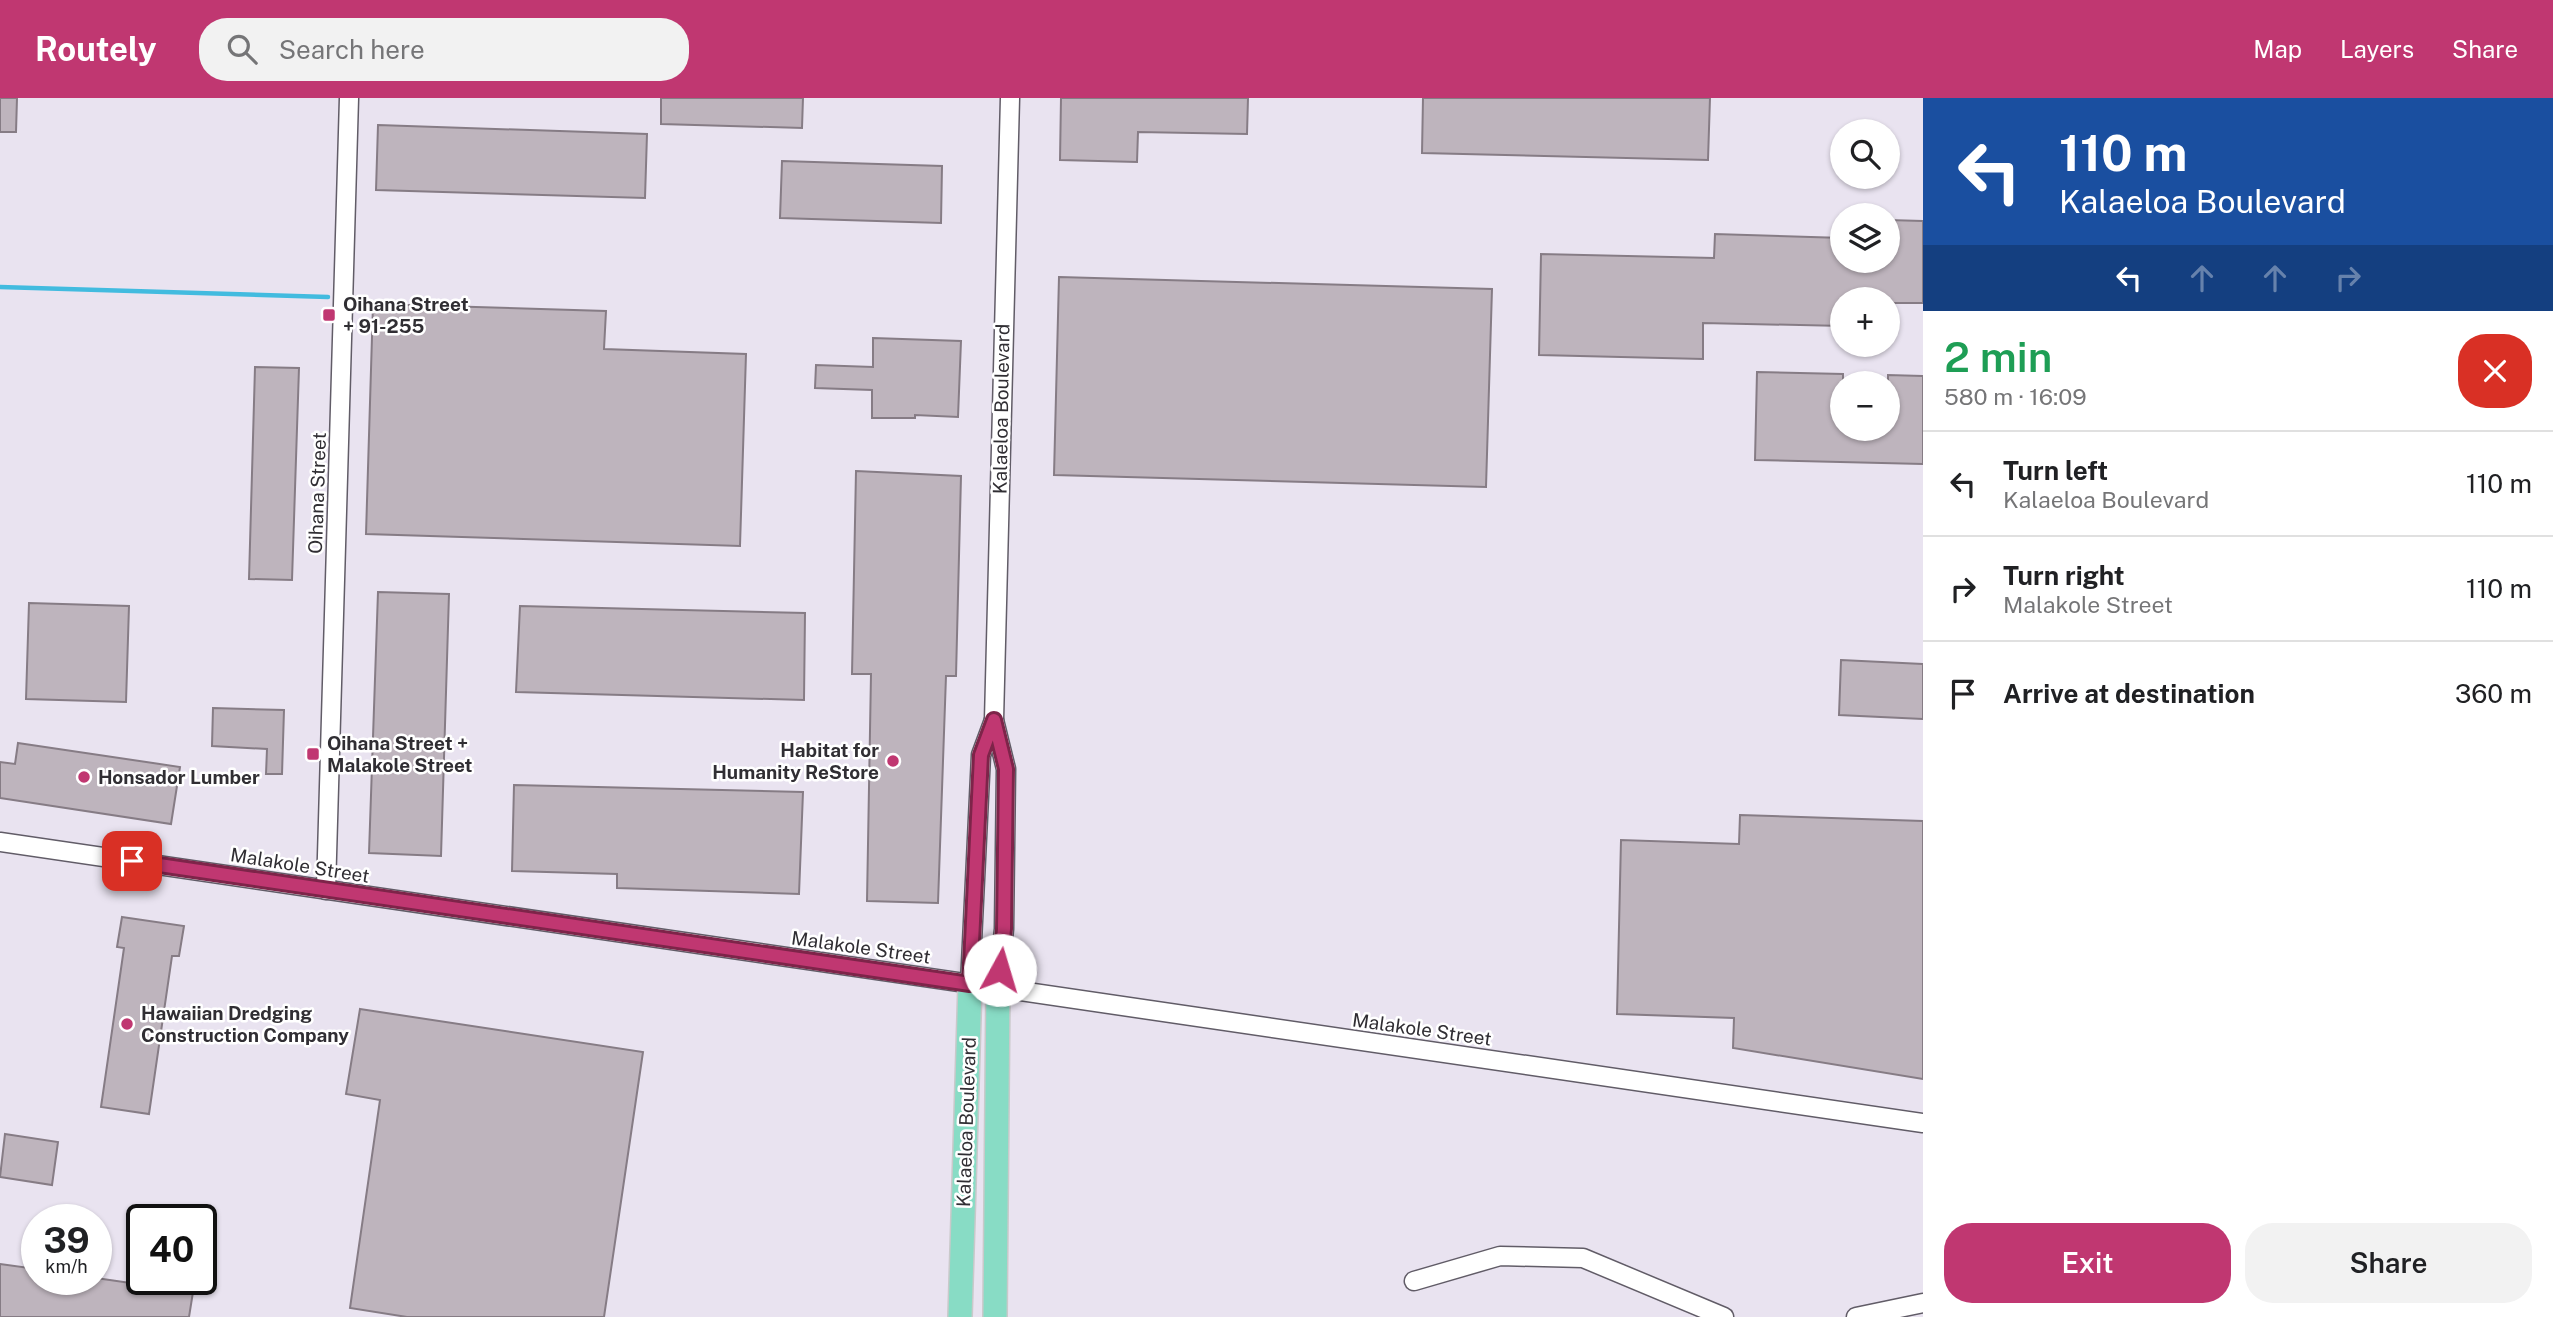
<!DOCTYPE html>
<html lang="en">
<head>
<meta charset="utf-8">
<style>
  body { margin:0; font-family:"Public Sans",sans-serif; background:#f2f2f2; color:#202124; height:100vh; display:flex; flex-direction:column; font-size:26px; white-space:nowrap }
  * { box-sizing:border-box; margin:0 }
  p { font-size:23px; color:#757577 }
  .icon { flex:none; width:38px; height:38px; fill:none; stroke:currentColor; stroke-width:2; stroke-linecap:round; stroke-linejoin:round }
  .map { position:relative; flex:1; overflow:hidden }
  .side { display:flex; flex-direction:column; background:#fff; width:630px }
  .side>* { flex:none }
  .guide { background:#1a4fa0; color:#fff; overflow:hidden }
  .tools { position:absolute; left:1830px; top:21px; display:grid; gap:14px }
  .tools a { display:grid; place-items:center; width:70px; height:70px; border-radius:50%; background:#fff; box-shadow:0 2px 5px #0004; font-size:35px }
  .speed { position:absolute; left:21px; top:1106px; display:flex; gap:14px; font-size:35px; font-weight:700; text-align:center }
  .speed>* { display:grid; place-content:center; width:91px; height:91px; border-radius:50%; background:#fff; box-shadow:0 2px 5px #0004; line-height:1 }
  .speed small { font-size:18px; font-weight:400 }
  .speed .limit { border:4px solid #111; border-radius:10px; background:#fff; color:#111 }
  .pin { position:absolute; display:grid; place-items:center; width:60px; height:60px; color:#fff; margin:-30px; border-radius:14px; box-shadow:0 4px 10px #0006 }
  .me { position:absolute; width:77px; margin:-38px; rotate:6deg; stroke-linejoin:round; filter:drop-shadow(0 0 5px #0008) }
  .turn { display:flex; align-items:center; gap:24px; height:147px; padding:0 21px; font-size:32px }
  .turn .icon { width:91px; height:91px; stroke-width:2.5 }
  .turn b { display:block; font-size:49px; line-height:60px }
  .lanes { display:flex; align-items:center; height:66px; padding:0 21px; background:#0003; justify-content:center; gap:35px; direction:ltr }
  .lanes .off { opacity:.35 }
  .round { display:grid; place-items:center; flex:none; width:74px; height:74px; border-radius:28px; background:#f2f2f2 }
  .head { display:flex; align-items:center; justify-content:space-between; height:119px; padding:0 21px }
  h1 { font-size:42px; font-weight:600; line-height:52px; color:#1e9e55 }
  .primary-button { display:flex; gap:14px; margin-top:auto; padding:14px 21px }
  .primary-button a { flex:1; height:80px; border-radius:28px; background:#c03771; color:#fff; font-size:28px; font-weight:600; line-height:80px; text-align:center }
  .primary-button a+a { background:#f2f2f2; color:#202124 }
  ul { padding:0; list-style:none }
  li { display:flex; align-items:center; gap:21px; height:105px; padding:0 21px; border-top:2px solid #e0e0e0 }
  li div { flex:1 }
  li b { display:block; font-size:26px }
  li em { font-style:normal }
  header { display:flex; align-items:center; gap:42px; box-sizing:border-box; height:98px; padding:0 35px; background:#c03771; color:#fff }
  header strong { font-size:33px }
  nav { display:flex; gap:38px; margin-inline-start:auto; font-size:24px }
  .search { width:490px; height:63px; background:#f2f2f2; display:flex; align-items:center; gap:18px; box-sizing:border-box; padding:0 24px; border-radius:28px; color:#757577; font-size:26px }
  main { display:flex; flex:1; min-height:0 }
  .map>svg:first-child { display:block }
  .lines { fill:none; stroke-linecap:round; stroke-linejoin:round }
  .stream { stroke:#42bbdf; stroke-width:4.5 }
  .building { fill:#beb4bd; stroke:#867c85; stroke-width:2 }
  .minor-casing { stroke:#615c67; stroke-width:21 }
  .major-casing { stroke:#c9c9ca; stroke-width:26 }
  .minor { stroke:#fff; stroke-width:18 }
  .major { stroke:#88dcc5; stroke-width:23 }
  .route-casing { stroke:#7d2449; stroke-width:18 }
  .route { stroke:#c03771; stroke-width:12 }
  .poi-dot { fill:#c03771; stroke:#fff; stroke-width:2.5 }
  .labels { text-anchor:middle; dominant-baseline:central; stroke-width:5; stroke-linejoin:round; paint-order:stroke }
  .poi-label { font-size:19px; font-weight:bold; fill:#302e33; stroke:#fff; text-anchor:start }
  .street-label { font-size:19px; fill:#302e33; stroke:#fff }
</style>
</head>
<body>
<header>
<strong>Routely</strong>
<div class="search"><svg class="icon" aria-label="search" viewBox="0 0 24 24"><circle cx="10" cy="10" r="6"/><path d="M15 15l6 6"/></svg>Search here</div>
<nav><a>Map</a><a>Layers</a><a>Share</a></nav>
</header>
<main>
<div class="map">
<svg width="1923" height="1219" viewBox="0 0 1923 1219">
  <rect width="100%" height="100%" fill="#e9e3f0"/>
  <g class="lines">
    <path class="stream" d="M0 189 328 199"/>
  </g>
  <g class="building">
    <path d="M0 0H17L16 34H0Z"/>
    <path d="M661 0H803L802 30 661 26Z"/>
    <path d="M1061 0H1248L1247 36 1138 34 1137 64 1060 62Z"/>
    <path d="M1423 0H1710L1708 62 1422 55Z"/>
    <path d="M378 27 647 36 645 100 376 92Z"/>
    <path d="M782 63 942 68 941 125 780 120Z"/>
    <path d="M1888 122 1923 123V205H1888V201H1843V228L1703 225V261L1539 257 1541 156 1714 160 1715 136 1843 140V163H1888Z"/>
    <path d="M1059 179 1492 191 1486 389 1054 377Z"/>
    <path d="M373 206 606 213 604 251 746 256 740 448 366 436Z"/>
    <path d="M873 240 961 243 958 319 915 317V320H872V292L815 290 816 267 873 269Z"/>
    <path d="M255 269 299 270 292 482 249 481Z"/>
    <path d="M1757 274 1843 276V331H1888V277L1923 278V366L1755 362Z"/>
    <path d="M856 373 961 378 956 578H946L938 805 867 803 871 576H852Z"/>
    <path d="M378 494 449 496 441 758 369 755Z"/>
    <path d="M29 505 129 508 126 604 26 601Z"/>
    <path d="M520 508 805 515 804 602 516 594Z"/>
    <path d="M1841 562 1923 566V621L1839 617Z"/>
    <path d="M213 610 284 612 282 676H266L267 651 212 648Z"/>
    <path d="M18 645 180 669 171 726 0 700V664L15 666Z"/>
    <path d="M514 687 803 694 799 796 617 790V776L512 773Z"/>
    <path d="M1740 717 1923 723V981L1733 950 1734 920 1617 916 1621 742 1739 746Z"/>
    <path d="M122 819 184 828 179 858H172L149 1016 101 1009 124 850 117 849Z"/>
    <path d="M360 911 643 954 604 1219H407L350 1210 380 1002 346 996Z"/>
    <path d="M5 1036 58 1044 52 1087 0 1079Z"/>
    <path d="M0 1166 37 1171V1181L96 1180 193 1194 189 1219H0Z"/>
  </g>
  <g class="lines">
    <g class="minor-casing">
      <g id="minor">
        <path d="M0 744 1923 1025"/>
        <path d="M326 792 349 0"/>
        <path d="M970 886 981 657 994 622"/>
        <path d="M998 889 1004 831 1006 671 994 622 1010 0"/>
        <path d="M1414 1183 1500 1158 1583 1160 1724 1219"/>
        <path d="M1856 1219 1923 1205"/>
      </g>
    </g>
    <g class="major-casing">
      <g id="major">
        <path d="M960 1219 970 886"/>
        <path d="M995 1219 998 889"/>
      </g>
    </g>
    <use href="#minor" class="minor"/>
    <use href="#major" class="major"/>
  </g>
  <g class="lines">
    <g class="route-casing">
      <path id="route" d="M132 763 970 886 981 657 994 622 1006 671 1004 831 1000 872"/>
    </g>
    <use href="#route" class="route"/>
  </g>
  <g class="poi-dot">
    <rect x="322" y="210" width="14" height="14" rx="3.5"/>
    <rect x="306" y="649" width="14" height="14" rx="3.5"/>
    <circle cx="893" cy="663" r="7"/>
    <circle cx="84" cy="679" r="7"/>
    <circle cx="127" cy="926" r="7"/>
  </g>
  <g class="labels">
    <g class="poi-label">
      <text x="343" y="206">Oihana Street<tspan x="343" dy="22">+ 91-255</tspan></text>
      <text x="327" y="645">Oihana Street +<tspan x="327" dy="22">Malakole Street</tspan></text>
      <text x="879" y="652" text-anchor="end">Habitat for<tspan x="879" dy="22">Humanity ReStore</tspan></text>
      <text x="98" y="679">Honsador Lumber</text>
      <text x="141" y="915">Hawaiian Dredging<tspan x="141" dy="22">Construction Company</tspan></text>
    </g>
    <g class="street-label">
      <text transform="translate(1001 311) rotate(-89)">Kalaeloa Boulevard</text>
      <text transform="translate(317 395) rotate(-88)">Oihana Street</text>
      <text transform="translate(300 767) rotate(9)">Malakole Street</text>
      <text transform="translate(861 849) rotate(8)">Malakole Street</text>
      <text transform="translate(1422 931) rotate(8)">Malakole Street</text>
      <text transform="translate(966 1024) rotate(-88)">Kalaeloa Boulevard</text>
    </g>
  </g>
</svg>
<div class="tools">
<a><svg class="icon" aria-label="search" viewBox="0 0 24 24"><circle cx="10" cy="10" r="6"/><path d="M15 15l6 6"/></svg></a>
<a><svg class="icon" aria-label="layers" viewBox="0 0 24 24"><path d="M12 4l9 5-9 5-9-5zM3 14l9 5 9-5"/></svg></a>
<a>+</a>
<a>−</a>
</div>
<div class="speed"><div>39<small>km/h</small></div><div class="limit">40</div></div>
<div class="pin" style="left:132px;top:763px;background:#d93025"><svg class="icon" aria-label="arrive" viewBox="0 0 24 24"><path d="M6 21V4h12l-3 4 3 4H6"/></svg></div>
<svg class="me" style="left:1000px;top:872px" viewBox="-20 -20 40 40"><circle r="19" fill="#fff"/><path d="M0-13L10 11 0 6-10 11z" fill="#c03771"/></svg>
</div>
<section class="side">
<div class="guide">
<div class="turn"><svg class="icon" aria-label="left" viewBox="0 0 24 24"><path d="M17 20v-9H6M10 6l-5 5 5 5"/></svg><div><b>110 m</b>Kalaeloa Boulevard</div></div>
<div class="lanes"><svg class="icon" aria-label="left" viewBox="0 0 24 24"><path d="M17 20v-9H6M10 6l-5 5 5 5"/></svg><svg class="icon off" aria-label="ahead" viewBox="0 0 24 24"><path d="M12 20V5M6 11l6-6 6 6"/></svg><svg class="icon off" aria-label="ahead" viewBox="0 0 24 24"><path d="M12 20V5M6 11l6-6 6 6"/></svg><svg class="icon off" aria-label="right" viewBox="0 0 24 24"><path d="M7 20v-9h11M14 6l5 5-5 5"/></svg></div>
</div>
<div class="head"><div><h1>2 min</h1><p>580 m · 16:09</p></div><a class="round" style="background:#d93025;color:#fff"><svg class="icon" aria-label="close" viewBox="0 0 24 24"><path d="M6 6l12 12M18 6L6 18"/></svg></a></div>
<ul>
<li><svg class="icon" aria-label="left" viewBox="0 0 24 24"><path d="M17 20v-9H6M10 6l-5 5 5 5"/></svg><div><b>Turn left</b><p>Kalaeloa Boulevard</p></div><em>110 m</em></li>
<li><svg class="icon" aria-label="right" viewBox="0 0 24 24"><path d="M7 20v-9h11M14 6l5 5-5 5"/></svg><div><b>Turn right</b><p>Malakole Street</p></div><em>110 m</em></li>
<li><svg class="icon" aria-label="arrive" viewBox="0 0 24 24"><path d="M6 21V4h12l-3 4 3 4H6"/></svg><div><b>Arrive at destination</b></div><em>360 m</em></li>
</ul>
<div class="primary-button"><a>Exit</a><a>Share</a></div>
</section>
</main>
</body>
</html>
